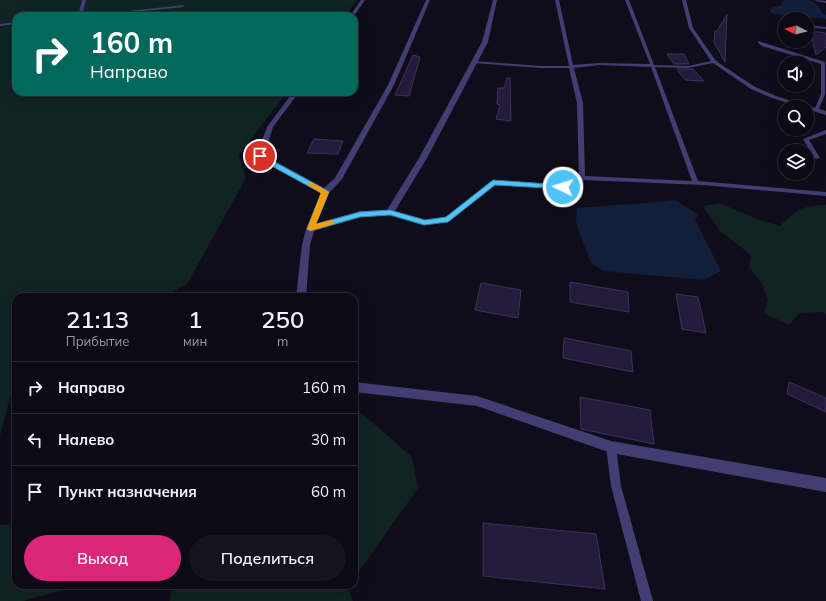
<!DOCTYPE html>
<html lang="ru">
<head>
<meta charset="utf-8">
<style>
  body { margin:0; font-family:Mulish,sans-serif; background:#15131d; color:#f1f3f6; height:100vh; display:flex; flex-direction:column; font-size:15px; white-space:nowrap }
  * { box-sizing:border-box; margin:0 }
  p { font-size:13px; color:#9a9aa0 }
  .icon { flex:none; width:22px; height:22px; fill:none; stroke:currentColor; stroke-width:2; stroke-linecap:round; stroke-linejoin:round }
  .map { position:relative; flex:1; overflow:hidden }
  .drawer { position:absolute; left:12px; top:293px; width:346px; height:296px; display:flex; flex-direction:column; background:#0c0a14; border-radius:12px; box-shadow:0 4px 16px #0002,0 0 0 1px #2c2b34 }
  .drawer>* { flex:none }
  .top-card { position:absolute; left:12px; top:12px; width:346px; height:84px; border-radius:12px; box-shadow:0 4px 16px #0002,0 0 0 1px #2c2b34; background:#00695c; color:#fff; overflow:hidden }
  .needle { width:26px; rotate:276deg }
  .buttons { position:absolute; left:778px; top:12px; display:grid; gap:8px }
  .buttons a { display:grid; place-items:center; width:36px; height:36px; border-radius:50%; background:#0c0a14; box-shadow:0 4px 16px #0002,0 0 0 1px #2c2b34; font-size:20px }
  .pin { position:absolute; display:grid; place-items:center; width:34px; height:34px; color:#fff; margin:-17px; border:2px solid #fff; border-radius:50%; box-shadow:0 1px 4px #0007 }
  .me { position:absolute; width:44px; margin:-22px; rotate:274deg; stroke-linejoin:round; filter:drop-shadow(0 0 3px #0008) }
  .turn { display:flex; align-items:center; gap:14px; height:84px; padding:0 12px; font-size:18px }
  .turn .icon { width:52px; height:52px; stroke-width:2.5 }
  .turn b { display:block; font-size:28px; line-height:34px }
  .eta { display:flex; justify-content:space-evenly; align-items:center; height:68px; text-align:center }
  .eta b { font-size:24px; font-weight:600; line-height:28px }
  .primary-button { display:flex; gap:8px; margin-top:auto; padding:8px 12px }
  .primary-button a { flex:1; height:46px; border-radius:24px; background:#db2777; color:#fff; font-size:16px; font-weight:600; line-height:46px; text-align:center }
  .primary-button a+a { background:#15131d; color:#f1f3f6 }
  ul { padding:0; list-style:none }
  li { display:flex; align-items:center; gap:12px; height:52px; padding:0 12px; border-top:1px solid #2c2b34 }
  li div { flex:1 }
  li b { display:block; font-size:15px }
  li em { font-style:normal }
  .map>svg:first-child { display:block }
  .green { fill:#112323 }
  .water { fill:#121f3a }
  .building { fill:#231b39; stroke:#3d3062 }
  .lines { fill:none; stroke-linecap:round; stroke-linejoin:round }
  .service { fill:#423e73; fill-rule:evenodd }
  .minor { fill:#423e73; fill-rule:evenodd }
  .route { fill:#4fc3f7; stroke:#337fa1 }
  .slow { fill:#f59e0b }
</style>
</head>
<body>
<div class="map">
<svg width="826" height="601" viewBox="0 0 826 601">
  <rect width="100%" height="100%" fill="#100d1a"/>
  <g class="green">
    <path d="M0 0H357L345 16H16V92H287L239 155 246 178 187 284 163 297H16V374L0 436Z"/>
    <path d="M720 203 759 220 780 226C799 208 799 207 826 205V314L822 312 799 313 789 325 764 313 768 299 761 282 749 267 751 255 720 231 703 206Z"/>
    <path d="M354 409 359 411 412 457 418 488 354 578Z"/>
    <path d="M16 524V585H103L59 591 23 601H0V525Z"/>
    <path d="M172 585H349L347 588 353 601H170Z"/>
  </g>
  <g class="water">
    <path d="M784 0H807L813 1 820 8 821 12 826 15V19L775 14 770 12 773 7 780 6Z"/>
    <path d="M675 200 698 215 695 220 721 271 704 280 604 271 591 263 576 223 577 208C610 205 643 204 675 200Z"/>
  </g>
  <g class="building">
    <path d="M727 14 725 62 714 42 715 31H717Z"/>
    <path d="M810 31 826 33V47L816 55Z"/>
    <path d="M667 54H684L689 64H674Z"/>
    <path d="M413 55 420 57 409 96 395 95Z"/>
    <path d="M677 69H693L704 81 685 80Z"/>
    <path d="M507 78H510L511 121 496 119 500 105 497 104 498 88H504Z"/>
    <path d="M314 139 343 141 338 154 307 153Z"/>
    <path d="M570 282 628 292 629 312 570 302Z"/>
    <path d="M481 283 521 290 518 318 475 310Z"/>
    <path d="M676 294 698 297 706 333 682 329Z"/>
    <path d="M564 338 631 351 633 372 563 358Z"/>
    <path d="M789 382 826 398V412L787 394Z"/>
    <path d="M580 397 650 410 654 444 581 429Z"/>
    <path d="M483 523 596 534 605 589 483 576Z"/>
  </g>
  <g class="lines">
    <g class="service">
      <path d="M82 0H86L82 16H78Z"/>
      <path d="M555 0H559L573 65 599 63 650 64 625 0H629L654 65 688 66 711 61 689 28 682 0H686L693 28 716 61 755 87 776 96 815 108 821 94V64L762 46 758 43V41L825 62V94L819 109 826 111V115L807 109V107H801L772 98 751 89 713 63 688 68 655 67 698 181 826 192V196L703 185 583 180 563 189 494 185 450 221 424 225 388 213V211L390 210 424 221 446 217 491 182 562 185 579 177 577 103 569 68H540L474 63 472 62 474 61 540 66H569ZM599 65 651 67 692 181 585 176 583 103 574 68Z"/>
      <path d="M815 0 826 1V3L816 1Z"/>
      <path d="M184 5 183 7 95 16H82Z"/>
      <path d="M16 22V24L0 26V24Z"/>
      <path d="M807 25 826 27V29L807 27Z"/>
      <path d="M826 130V134L809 140 820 158 815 159 803 139Z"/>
      <path d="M611 442 615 444 616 447 621 486 653 601H641L611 486 606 447 607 444Z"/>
    </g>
    <g class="minor">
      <path d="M361 0H365L354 16H350Z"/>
      <path d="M426 0H430L394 85 342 179 329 193 316 224 360 211 387 210 419 158 482 42 493 0H497L488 42 427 158 393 214 361 217 314 231 310 245 306 297H296L302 245 306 229 321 193 257 158 256 156 267 127 293 92H299L273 127 264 155 324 188 335 178 388 85Z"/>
      <path d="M354 382 477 396 611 441 826 478V492L611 453 477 406 354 392Z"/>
    </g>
  </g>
  <path class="route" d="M257 155H262L328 191 329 192 316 224 360 212 390 210 425 220 446 217 493 180 563 185 567 187 563 189 495 185 448 222 424 225 390 215 360 217 310 231 307 229 321 193 257 158Z"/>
  <path class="slow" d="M311 182 329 192 316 224 331 220 335 223 334 224 310 231 307 229 321 193 309 186 308 185Z"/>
</svg>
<div class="buttons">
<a><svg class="needle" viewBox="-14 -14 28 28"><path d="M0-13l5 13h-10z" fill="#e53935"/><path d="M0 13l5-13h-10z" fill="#9a9aa0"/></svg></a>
<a><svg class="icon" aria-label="sound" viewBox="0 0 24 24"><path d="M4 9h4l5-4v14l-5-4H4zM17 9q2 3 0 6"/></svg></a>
<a><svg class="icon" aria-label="search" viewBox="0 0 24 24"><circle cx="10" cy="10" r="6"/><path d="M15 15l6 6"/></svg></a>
<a><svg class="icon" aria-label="layers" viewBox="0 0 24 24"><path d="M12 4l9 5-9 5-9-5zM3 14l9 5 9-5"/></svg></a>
</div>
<div class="pin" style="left:260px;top:156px;background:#d93025"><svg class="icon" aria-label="arrive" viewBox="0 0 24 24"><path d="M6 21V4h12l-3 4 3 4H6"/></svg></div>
<svg class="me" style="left:563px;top:187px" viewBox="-20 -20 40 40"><circle r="17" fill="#4fc3f7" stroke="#fff" stroke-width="3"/><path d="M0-11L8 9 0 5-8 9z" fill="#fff"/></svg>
<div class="top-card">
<div class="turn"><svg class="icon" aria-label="right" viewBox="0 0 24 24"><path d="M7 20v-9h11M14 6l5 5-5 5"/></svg><div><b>160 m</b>Направо</div></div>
</div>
<section class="drawer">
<div class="eta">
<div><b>21:13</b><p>Прибытие</p></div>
<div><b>1</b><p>мин</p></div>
<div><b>250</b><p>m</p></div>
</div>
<ul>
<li><svg class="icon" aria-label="right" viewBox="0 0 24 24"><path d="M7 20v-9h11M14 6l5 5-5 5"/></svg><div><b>Направо</b></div><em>160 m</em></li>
<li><svg class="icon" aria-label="left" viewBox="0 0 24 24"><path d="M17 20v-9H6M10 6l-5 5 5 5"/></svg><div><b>Налево</b></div><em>30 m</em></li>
<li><svg class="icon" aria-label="arrive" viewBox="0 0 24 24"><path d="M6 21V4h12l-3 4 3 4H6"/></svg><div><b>Пункт назначения</b></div><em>60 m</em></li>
</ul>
<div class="primary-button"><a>Выход</a><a>Поделиться</a></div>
</section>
</div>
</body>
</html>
